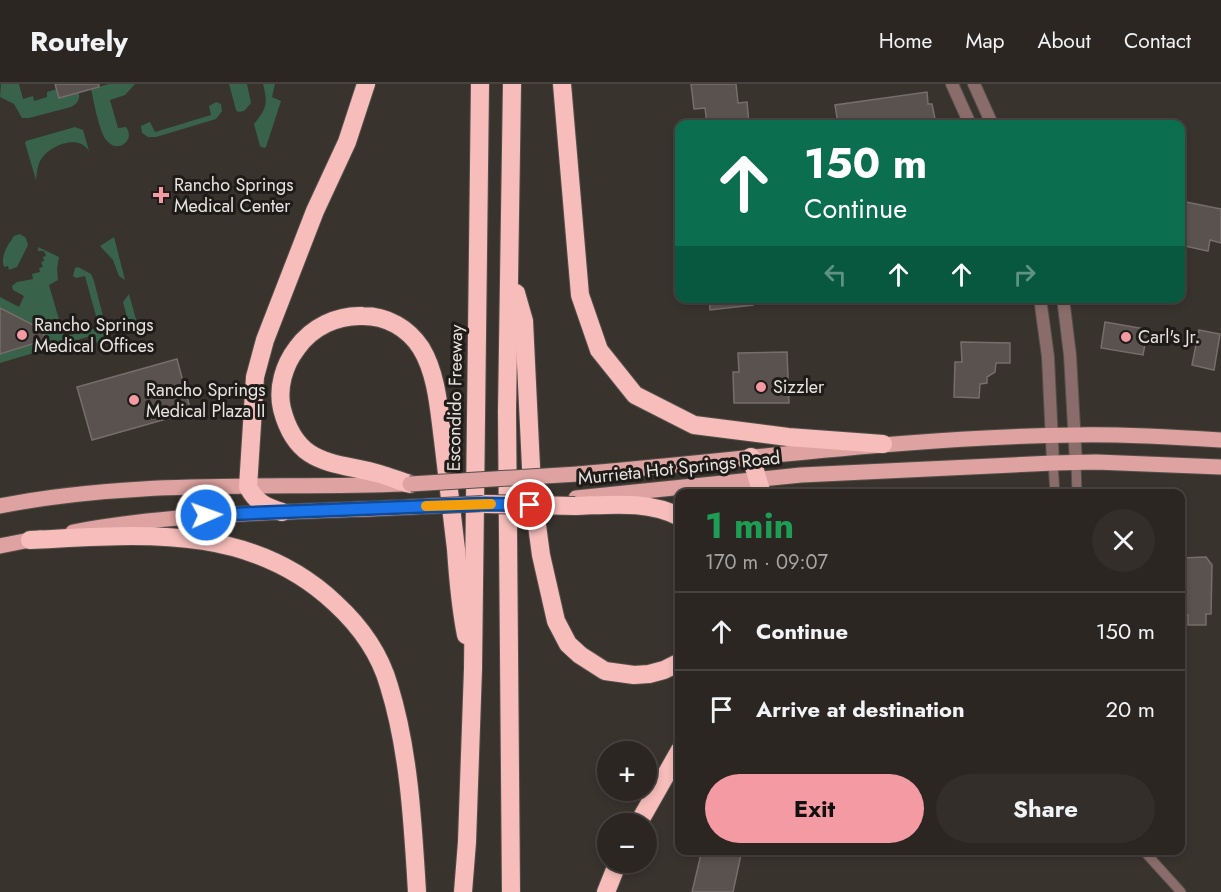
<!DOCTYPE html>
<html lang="en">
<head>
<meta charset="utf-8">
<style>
  body { margin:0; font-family:Jost,sans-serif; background:#332e2a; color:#f1f3f6; height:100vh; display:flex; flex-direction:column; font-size:22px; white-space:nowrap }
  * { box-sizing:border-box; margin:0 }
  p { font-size:20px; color:#a6a5a5 }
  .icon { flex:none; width:33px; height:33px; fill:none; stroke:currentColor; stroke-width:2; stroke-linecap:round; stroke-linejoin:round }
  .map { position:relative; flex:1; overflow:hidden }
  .drawer { position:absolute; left:675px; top:405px; width:510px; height:366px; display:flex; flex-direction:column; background:#2b2622; border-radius:12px; box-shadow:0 3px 9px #0003,0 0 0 2px #474340 }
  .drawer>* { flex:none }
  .banner { position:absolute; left:675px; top:36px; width:510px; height:183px; border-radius:12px; box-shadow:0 3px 9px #0003,0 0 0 2px #474340; background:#0b6e4f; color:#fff; overflow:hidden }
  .fabs { position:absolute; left:597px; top:657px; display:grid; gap:12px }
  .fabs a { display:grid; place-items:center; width:60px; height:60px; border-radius:50%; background:#2b2622; box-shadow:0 3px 9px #0003,0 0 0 2px #474340; font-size:30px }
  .pin { position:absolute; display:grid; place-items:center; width:51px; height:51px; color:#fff; margin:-26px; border:3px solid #fff; border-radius:50%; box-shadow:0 2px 6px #0007 }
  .me { position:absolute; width:66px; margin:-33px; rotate:88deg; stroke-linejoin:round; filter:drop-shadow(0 0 4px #0008) }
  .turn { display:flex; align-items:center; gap:21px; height:126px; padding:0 30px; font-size:27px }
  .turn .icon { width:78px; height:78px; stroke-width:2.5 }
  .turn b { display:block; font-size:42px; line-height:51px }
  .lanes { display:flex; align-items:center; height:57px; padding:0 30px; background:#0003; justify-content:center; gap:30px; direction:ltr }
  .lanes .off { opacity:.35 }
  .round { display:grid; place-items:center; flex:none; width:63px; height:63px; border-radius:32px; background:#332e2a }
  .overview { display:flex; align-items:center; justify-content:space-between; height:102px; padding:0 30px }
  h1 { font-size:36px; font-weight:700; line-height:45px; color:#1e9e55 }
  .cta { display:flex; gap:12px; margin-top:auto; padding:12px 30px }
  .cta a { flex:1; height:69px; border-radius:36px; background:#f49aa3; color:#111; font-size:24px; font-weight:700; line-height:69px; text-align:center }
  .cta a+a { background:#332e2a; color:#f1f3f6 }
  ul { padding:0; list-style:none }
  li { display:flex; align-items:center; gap:18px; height:78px; padding:0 30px; border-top:2px solid #474340 }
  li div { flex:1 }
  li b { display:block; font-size:22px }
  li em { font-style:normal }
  header { display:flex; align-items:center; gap:36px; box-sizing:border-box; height:84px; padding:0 30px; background:#2b2622; border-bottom:2px solid #474340 }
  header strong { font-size:28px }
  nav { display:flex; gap:33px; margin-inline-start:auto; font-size:21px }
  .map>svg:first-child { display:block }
  .green { fill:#386249 }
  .building { fill:#5a524f; stroke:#766e6a; stroke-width:1.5 }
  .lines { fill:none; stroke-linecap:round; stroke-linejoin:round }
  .minor-casing { stroke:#554f4b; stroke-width:11 }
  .tertiary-casing { stroke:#554f4b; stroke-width:14 }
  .primary-casing { stroke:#554f4b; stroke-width:17 }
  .motorway-casing { stroke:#554f4b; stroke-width:20 }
  .minor { stroke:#8a6d6b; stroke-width:9 }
  .tertiary { stroke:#8a6d6b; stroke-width:12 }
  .primary { stroke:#dea3a0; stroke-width:15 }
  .motorway { stroke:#f6bdba; stroke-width:18 }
  .primary-bridge-casing { stroke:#554f4b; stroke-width:17; stroke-linecap:butt }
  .motorway-bridge-casing { stroke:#554f4b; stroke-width:20; stroke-linecap:butt }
  .primary-bridge { stroke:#dea3a0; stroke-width:15 }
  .motorway-bridge { stroke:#f6bdba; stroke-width:18 }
  .route-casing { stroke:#114b97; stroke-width:15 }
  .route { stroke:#1a73e8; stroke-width:10 }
  .slow { stroke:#f59e0b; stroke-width:10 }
  .poi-dot { fill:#f49aa3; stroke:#1e1b19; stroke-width:2 }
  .labels { text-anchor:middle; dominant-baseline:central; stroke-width:6; stroke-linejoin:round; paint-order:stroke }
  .poi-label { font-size:18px; fill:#e8e4e1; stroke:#1e1b19; text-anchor:start }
  .street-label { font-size:18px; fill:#e8e4e1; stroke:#1e1b19 }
</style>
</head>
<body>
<header>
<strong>Routely</strong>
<nav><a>Home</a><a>Map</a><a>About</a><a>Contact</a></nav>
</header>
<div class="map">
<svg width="1221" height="808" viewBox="0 0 1221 808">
  <rect width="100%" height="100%" fill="#39332e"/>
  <g class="green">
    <path d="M1 0H19L23 15 33 12 34 17 47 13V8L57 5 60 14 79 9C80 16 77 20 71 23L29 34H22L14 20 0 13Z"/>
    <path d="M109 0H135L125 11 110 16 118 44 126 43C136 56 118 70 107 57 99 48 94 18 91 5Z"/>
    <path d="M229 0H247L251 19 244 27 238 28 236 26Z"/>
    <path d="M263 0H275L272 13 281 17 266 63 264 64 260 62 254 40C267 24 268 20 263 0Z"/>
    <path d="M216 18 221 20 222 27 216 35 156 53H148L142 49 141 42 150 38 155 48 211 31 209 22Z"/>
    <path d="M75 43 83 46 89 67C78 49 48 62 40 77 37 83 37 90 36 96L25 59 26 57Z"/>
    <path d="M20 150 26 154 28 161 17 183 9 186 8 182 4 183C0 172 8 161 14 152Z"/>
    <path d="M114 153 125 196 119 192 113 176 100 162Z"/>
    <path d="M38 163 59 173 57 185 58 196 49 201 64 253 99 243 85 192 76 194 73 192 75 184 78 183 91 190 94 197 109 256 107 259 98 262 94 251 0 279V270L45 256 43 246 0 224V213L19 223 24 212 13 206 12 202 17 198 33 195 32 190 40 188 39 184 43 183 41 178 44 177 43 173 46 172 44 167H38Z"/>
    <path d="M129 210 137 239 129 241 123 218Z"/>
  </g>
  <g class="building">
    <path d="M55 0H99V3L59 14Z"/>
    <path d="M691 0H736L738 19 747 18 749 40H707L705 24 694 25Z"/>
    <path d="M927 8 928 20H932L936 40H838L835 21Z"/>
    <path d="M1186 118 1221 125V159L1210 156 1208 167 1180 161V150Z"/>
    <path d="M709 214H752L753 221 710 226Z"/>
    <path d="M0 224 43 246 45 256 0 270Z"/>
    <path d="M1105 238 1151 246 1148 261 1145 260 1143 271 1101 264Z"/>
    <path d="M1199 246 1220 250 1214 286 1192 281Z"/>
    <path d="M961 258 1010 259V279H996L995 288 987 293V299L980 300 979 314 954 313 955 278H962Z"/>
    <path d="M787 268 789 319H734L733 288H739L738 269Z"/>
    <path d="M177 275 191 328 92 356 77 303Z"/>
    <path d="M1206 473 1212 481 1211 530H1206V541H1188V531H1180V474Z"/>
    <path d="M702 766H742L733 808H692Z"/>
  </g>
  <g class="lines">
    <g class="minor-casing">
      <g id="minor">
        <path d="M1053 379 1055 410"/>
        <path d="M1076 379 1077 410"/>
        <path d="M1143 766 1181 808"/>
      </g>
    </g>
    <g class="tertiary-casing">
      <g id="tertiary">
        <path d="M952 0 970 40"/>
        <path d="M974 0 992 40"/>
        <path d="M1040 214 1048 273 1053 379"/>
        <path d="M1063 214 1070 271 1076 379"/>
      </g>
    </g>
    <g class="primary-casing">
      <g id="primary">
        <path d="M578 390C744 376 909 353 1076 351 1124 350 1173 353 1221 356"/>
        <path d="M576 414 801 391 1053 379 1096 378 1221 383"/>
        <path d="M0 422C133 395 269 405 404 400"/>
        <path d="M73 448C184 427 298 429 411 423"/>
        <path d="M0 462 40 454"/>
      </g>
    </g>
    <g class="motorway-casing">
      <g id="motorway">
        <path d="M562 0 580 211 599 266 635 311 694 341 788 353 883 360"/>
        <path d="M516 209 524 237 532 404 541 471 556 537 568 560 580 571 605 587 634 591 649 590 664 586 680 578"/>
        <path d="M751 373 762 410"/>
        <path d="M410 400C400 397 390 393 380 390 333 377 297 383 282 325 277 304 284 281 297 264 312 243 337 231 363 232 387 232 408 244 421 264 437 290 439 326 443 356 447 392 452 429 456 465 458 495 460 521 466 551"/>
        <path d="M575 422C610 421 648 416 680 433"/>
        <path d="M282 428C265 423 256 418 248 403L255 293 265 256 315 127 347 58 366 0"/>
        <path d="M30 456C139 451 249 438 335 519 359 541 380 570 389 602 409 666 413 741 417 808"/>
        <path d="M638 740 680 666"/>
        <path d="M463 808 467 758 473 585 480 0"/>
        <path d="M511 808 507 328 512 0"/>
        <path d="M606 808 618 778"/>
      </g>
    </g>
    <use href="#minor" class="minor"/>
    <use href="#tertiary" class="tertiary"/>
    <use href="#primary" class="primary"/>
    <use href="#motorway" class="motorway"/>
    <g class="primary-bridge-casing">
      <g id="primary-bridge">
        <path d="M410 400 578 390"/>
        <path d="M411 423 494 419"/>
      </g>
    </g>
    <g class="motorway-bridge-casing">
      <path id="motorway-bridge" d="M485 420 575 422"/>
    </g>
    <use href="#primary-bridge" class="primary-bridge"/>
    <use href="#motorway-bridge" class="motorway-bridge"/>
  </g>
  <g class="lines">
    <g class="route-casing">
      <path id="route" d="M206 431 485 420 530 421"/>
    </g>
    <use href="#route" class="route"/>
    <path class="slow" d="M426 422 491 420"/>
  </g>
  <g class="poi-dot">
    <path d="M158 102h6v6h6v6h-6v6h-6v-6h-6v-6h6z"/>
    <circle cx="22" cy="251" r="6"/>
    <circle cx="1126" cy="253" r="6"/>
    <circle cx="761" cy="303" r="6"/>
    <circle cx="134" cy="316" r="6"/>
  </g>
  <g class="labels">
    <g class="poi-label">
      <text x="174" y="101">Rancho Springs<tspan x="174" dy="21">Medical Center</tspan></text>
      <text x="34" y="241">Rancho Springs<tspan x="34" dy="21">Medical Offices</tspan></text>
      <text x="1138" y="253">Carl's Jr.</text>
      <text x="773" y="303">Sizzler</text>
      <text x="146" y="306">Rancho Springs<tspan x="146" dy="21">Medical Plaza II</tspan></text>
    </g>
    <g class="street-label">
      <text transform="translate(455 314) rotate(-89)">Escondido Freeway</text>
      <text transform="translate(679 384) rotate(-6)">Murrieta Hot Springs Road</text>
    </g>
  </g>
</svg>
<div class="fabs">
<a>+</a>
<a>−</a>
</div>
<div class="pin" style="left:530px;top:421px;background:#d93025"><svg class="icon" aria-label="arrive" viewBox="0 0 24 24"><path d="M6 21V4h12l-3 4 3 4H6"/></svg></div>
<svg class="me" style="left:206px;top:431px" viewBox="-20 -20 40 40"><circle r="17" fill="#1a73e8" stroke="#fff" stroke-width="3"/><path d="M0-11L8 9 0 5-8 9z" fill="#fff"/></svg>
<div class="banner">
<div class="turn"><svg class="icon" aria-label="ahead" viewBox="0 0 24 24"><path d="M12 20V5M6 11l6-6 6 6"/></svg><div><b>150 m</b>Continue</div></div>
<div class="lanes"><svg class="icon off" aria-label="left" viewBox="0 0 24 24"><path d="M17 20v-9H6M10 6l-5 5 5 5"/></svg><svg class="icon" aria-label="ahead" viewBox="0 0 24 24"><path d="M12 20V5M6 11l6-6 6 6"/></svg><svg class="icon" aria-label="ahead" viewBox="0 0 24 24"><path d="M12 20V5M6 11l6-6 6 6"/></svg><svg class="icon off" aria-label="right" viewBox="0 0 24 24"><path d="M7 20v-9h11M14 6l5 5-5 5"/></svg></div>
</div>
<section class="drawer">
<div class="overview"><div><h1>1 min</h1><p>170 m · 09:07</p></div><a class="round"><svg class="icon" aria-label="close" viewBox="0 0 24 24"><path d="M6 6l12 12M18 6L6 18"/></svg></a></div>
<ul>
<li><svg class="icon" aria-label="ahead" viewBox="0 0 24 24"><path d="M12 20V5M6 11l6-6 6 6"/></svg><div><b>Continue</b></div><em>150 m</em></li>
<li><svg class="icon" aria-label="arrive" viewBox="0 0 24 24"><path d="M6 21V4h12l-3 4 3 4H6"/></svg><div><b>Arrive at destination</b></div><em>20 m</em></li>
</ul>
<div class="cta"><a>Exit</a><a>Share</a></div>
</section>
</div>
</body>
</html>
